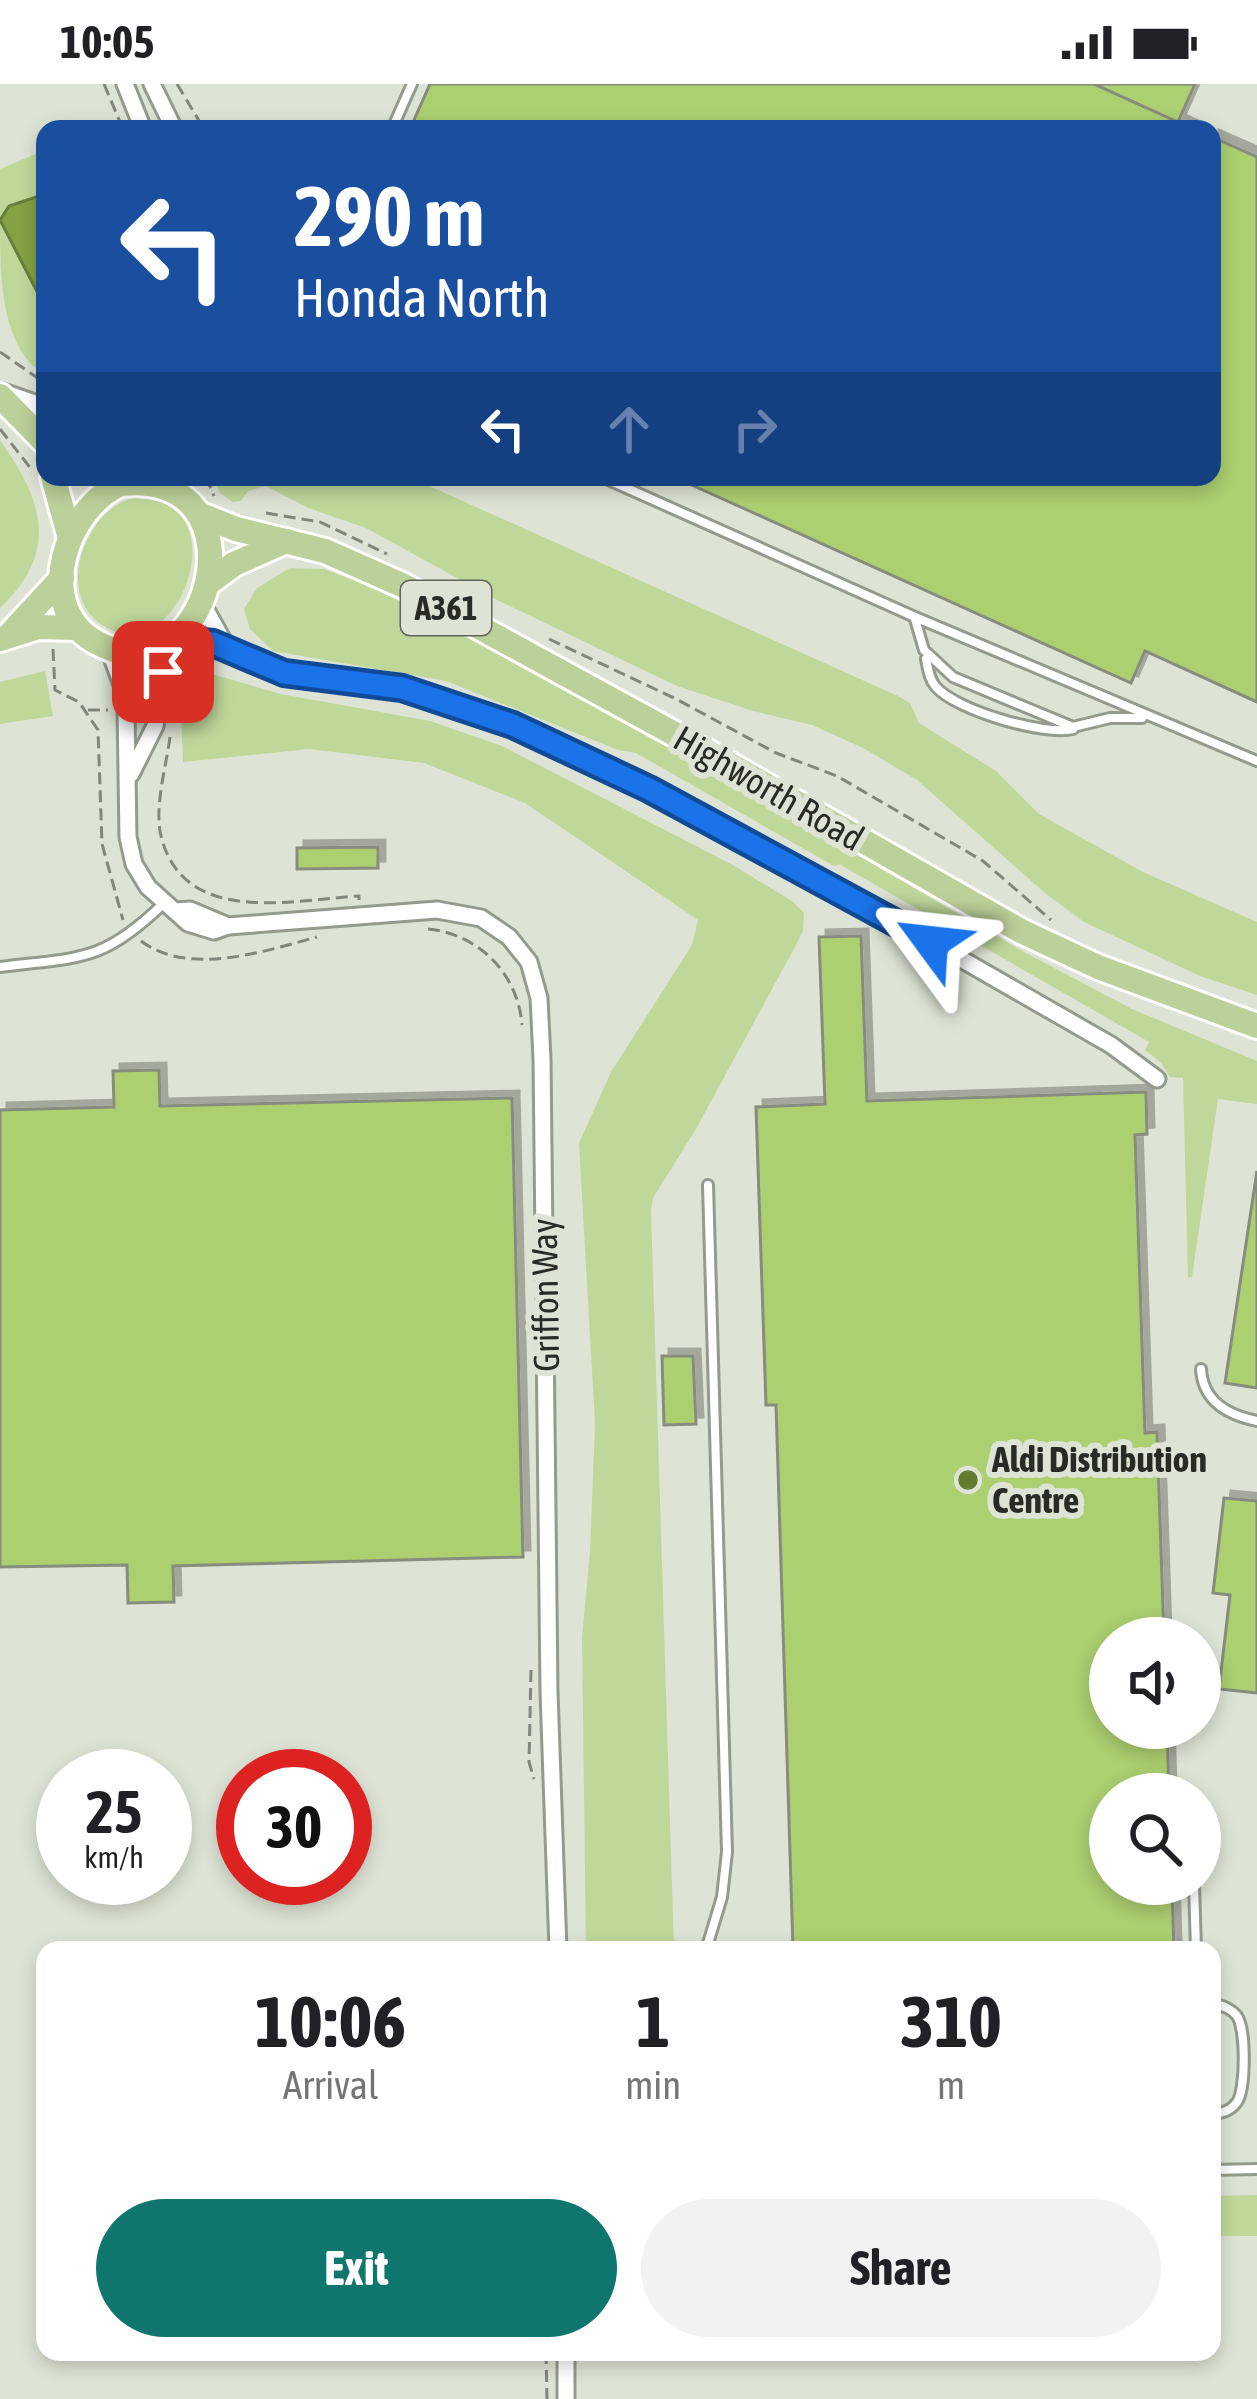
<!DOCTYPE html>
<html lang="en">
<head>
<meta charset="utf-8">
<style>
  body { margin:0; font-family:"Asap Condensed",sans-serif; background:#f2f2f2; color:#202124; height:100vh; display:flex; flex-direction:column; font-size:45px; white-space:nowrap }
  * { box-sizing:border-box; margin:0 }
  p { font-size:39px; color:#757577 }
  .icon { flex:none; width:66px; height:66px; fill:none; stroke:currentColor; stroke-width:2; stroke-linecap:round; stroke-linejoin:round }
  .map { position:relative; flex:1; overflow:hidden }
  .side { position:absolute; left:36px; top:1857px; width:1185px; height:420px; display:flex; flex-direction:column; background:#fff; border-radius:24px; box-shadow:0 6px 18px #0003 }
  .side>* { flex:none }
  .hud { position:absolute; left:36px; top:36px; width:1185px; height:366px; border-radius:24px; box-shadow:0 6px 18px #0003; background:#1a4fa0; color:#fff; overflow:hidden }
  .fabs { position:absolute; left:1089px; top:1533px; display:grid; gap:24px }
  .fabs a { display:grid; place-items:center; width:132px; height:132px; border-radius:50%; background:#fff; box-shadow:0 6px 18px #0003; font-size:60px }
  .speed { position:absolute; left:36px; top:1665px; display:flex; gap:24px; font-size:60px; font-weight:700; text-align:center }
  .speed>* { display:grid; place-content:center; width:156px; height:156px; border-radius:50%; background:#fff; box-shadow:0 6px 18px #0003; line-height:1 }
  .speed small { font-size:30px; font-weight:400 }
  .speed .limit { border:18px solid #d22; background:#fff; color:#111 }
  .pin { position:absolute; display:grid; place-items:center; width:102px; height:102px; color:#fff; margin:-51px; border-radius:24px; box-shadow:0 6px 18px #0006 }
  .me { position:absolute; width:132px; margin:-66px; rotate:300deg; stroke-linejoin:round; filter:drop-shadow(0 0 9px #0008) }
  .turn { display:flex; align-items:center; gap:42px; height:252px; padding:0 60px; font-size:54px }
  .turn .icon { width:156px; height:156px; stroke-width:2.5 }
  .turn b { display:block; font-size:84px; line-height:102px }
  .lanes { display:flex; align-items:center; height:114px; padding:0 60px; background:#0003; justify-content:center; gap:60px; direction:ltr }
  .lanes .off { opacity:.35 }
  .eta { display:flex; justify-content:space-evenly; align-items:center; height:204px; text-align:center }
  .eta b { font-size:72px; font-weight:700; line-height:84px }
  .action { display:flex; gap:24px; margin-top:auto; padding:24px 60px }
  .action a { flex:1; height:138px; border-radius:72px; background:#0f766e; color:#fff; font-size:48px; font-weight:700; line-height:138px; text-align:center }
  .action a+a { background:#f2f2f2; color:#202124 }
  .status { display:flex; justify-content:space-between; align-items:center; height:84px; padding:0 60px; background:#fff; direction:ltr }
  .status svg { height:33px; fill:currentColor }
  .map>svg:first-child { display:block }
  .green { fill:#bfd89a }
  .water { fill:#82a244; stroke:#677f3b; stroke-width:3 }
  .building { fill:#accf70; stroke:#868c7e; stroke-width:3; filter:url(#shadow) }
  .lines { fill:none; stroke-linecap:round; stroke-linejoin:round }
  .service-casing { stroke:#949b8c; stroke-width:14 }
  .minor-casing { stroke:#949b8c; stroke-width:21 }
  .primary-casing { stroke:#fff; stroke-width:30 }
  .path { stroke:#82867c; stroke-width:3; stroke-dasharray:12 6; stroke-linecap:butt }
  .service { stroke:#fff; stroke-width:8 }
  .minor { stroke:#fff; stroke-width:15 }
  .primary { stroke:#bcd099; stroke-width:24 }
  .route-casing { stroke:#114b97; stroke-width:30 }
  .route { stroke:#1a73e8; stroke-width:21 }
  .poi-dot { fill:#617b2f; stroke:#dee4d5; stroke-width:4.5 }
  .labels { text-anchor:middle; dominant-baseline:central; stroke-width:12; stroke-linejoin:round; paint-order:stroke }
  .shield { fill:#dee4d5; stroke:#5f635a; stroke-width:3 }
  .shield-label { font-size:33px; font-weight:bold; fill:#292c26 }
  .street-label { font-size:36px; fill:#292c26; stroke:#dee4d5 }
  .poi-label { font-size:36px; font-weight:bold; fill:#292c26; stroke:#dee4d5; text-anchor:start }
</style>
</head>
<body>
<div class="status"><b>10:05</b><svg viewBox="0 0 49 12"><path d="M0 12V9h3v3zM5 12V6h3v6zM10 12V3h3v9zM15 12V0h3v12zM26 1h20v11H26zM47 4h2v5h-2z"/></svg></div>
<div class="map">
<svg width="1257" height="2315" viewBox="0 0 1257 2315">
  <defs>
    <filter id="shadow"><feDropShadow dx="7" dy="-7" stdDeviation="0" flood-color="#0004"/></filter>
  </defs>
  <rect width="100%" height="100%" fill="#dee4d5"/>
  <g class="green">
    <path d="M45 66V110L9 122 0 135V85Z"/>
    <path d="M0 139 45 223V280L34 283C0 250 0 188 0 139Z"/>
    <path d="M0 356C43 417 60 467 0 524Z"/>
    <path d="M212 393H409L898 612 910 619 919 639 996 687 1039 730 1143 788 1257 838V911L1200 892 1084 838 1045 809 917 696 863 664 812 641 753 627 677 602 497 516 366 444 308 424 266 402 248 407 241 417 233 418 221 410Z"/>
    <path d="M133 414C244 410 179 592 102 541 54 509 85 426 133 414Z"/>
    <path d="M290 484 324 485 369 502 537 585 1024 868 1132 925 1257 977V1020L1218 1015 1192 1193 1188 1194 1183 994 1170 993 1160 978 1145 966 1149 958 839 780 834 782 636 669 618 666 446 597 273 567 250 545 244 525 257 504Z"/>
    <path d="M198 586 281 610 430 637 502 662 731 780 792 817 804 829 803 847 796 861 696 1045 653 1114 651 1126 674 1866H586L582 1553 590 1468 595 1340 579 1059 611 988 692 861 698 836 525 719 424 679 309 665 183 678 180 603 190 590Z"/>
    <path d="M45 587 53 632 0 640V598Z"/>
    <path d="M746 673 1002 819 1000 824 745 678Z"/>
    <path d="M1257 2111V2152H1212V2112Z"/>
  </g>
  <path class="water" d="M45 110V223L0 136 9 122Z"/>
  <g class="building">
    <path d="M430 0H1094L1194 45H410Z"/>
    <path d="M1094 0H1195L1178 38Z"/>
    <path d="M1212 53 1257 73V618L1145 567 1131 599 674 393H1212Z"/>
    <path d="M378 763V784L297 785V764Z"/>
    <path d="M861 852 867 1017 1146 1008 1147 1050 1135 1051 1145 1349 1157 1348 1164 1554H1110V1644H1167L1169 1710H1110V1800H1172L1174 1866H763L793 1865 776 1321H766L756 1023 825 1020 819 853Z"/>
    <path d="M159 986 160 1022 512 1014 523 1473 173 1482 174 1518 128 1519 127 1481 0 1483V1026L114 1023 113 987Z"/>
    <path d="M1257 1087V1304L1225 1299Z"/>
    <path d="M662 1272H693L696 1340 664 1341Z"/>
    <path d="M1224 1414 1257 1417V1609L1219 1605 1230 1511 1213 1509Z"/>
  </g>
  <g class="lines">
    <g class="service-casing">
      <g id="service">
        <path d="M392 45 412 0"/>
        <path d="M602 393 915 533 1257 677"/>
        <path d="M915 535 924 566 953 593 1073 643 1110 634H1142"/>
        <path d="M926 575C928 585 929 595 936 603 956 626 1043 652 1073 645"/>
        <path d="M0 883C80 873 102 879 163 820"/>
        <path d="M1201 1285C1203 1318 1228 1331 1257 1337"/>
        <path d="M1194 1800 1196 1866"/>
        <path d="M706 1866 722 1813 727 1768 708 1101"/>
        <path d="M1212 1919C1221 1921 1231 1924 1237 1932 1246 1945 1246 2005 1237 2018 1231 2027 1222 2029 1212 2030"/>
        <path d="M1212 2086 1257 2085"/>
      </g>
    </g>
    <g class="minor-casing">
      <g id="minor">
        <path d="M125 0 143 45"/>
        <path d="M152 0 174 45"/>
        <path d="M3 308 32 318 45 328"/>
        <path d="M201 517 226 562"/>
        <path d="M175 555 213 559 284 589 402 604 548 655 867 821 1111 961 1157 995"/>
        <path d="M109 565 122 601 126 626 128 753 134 780 148 803 188 839 214 847 228 842 437 826 481 834 509 853 529 878 539 914 542 975 549 1608 558 1866"/>
        <path d="M131 690 155 642 172 558"/>
        <path d="M175 827 190 826 228 842"/>
        <path d="M566 2315V2268"/>
      </g>
    </g>
    <g class="primary-casing">
      <g id="primary">
        <path d="M0 312 45 358"/>
        <path d="M53 393 70 454"/>
        <path d="M121 400C272 384 209 625 94 557 33 521 66 423 121 400Z"/>
        <path d="M201 431 236 445 325 467 404 502 702 665 1021 847 1098 883 1257 942"/>
        <path d="M207 500 234 480 286 457"/>
        <path d="M12 548 62 494"/>
        <path d="M0 555 38 543 77 544"/>
      </g>
    </g>
    <g class="path">
      <path d="M104 0 123 45"/>
      <path d="M177 0 204 45"/>
      <path d="M0 268 45 299"/>
      <path d="M0 345 32 386"/>
      <path d="M206 393 214 412"/>
      <path d="M266 429 320 438 387 470"/>
      <path d="M549 555 676 615 776 669 837 692 983 777 1051 836"/>
      <path d="M53 565 55 606 79 618 98 646 102 760 123 836"/>
      <path d="M88 626H108"/>
      <path d="M170 653C166 684 153 726 162 756 187 842 292 816 359 812V816"/>
      <path d="M428 845C479 850 518 890 522 941"/>
      <path d="M141 857C189 893 265 867 317 853"/>
      <path d="M531 1586 529 1678 534 1695"/>
      <path d="M546 2268 547 2315"/>
    </g>
    <use href="#service" class="service"/>
    <use href="#minor" class="minor"/>
    <use href="#primary" class="primary"/>
  </g>
  <g class="lines">
    <g class="route-casing">
      <path id="route" d="M163 588 175 555 213 559 284 589 402 604 513 641 649 705 931 858"/>
    </g>
    <use href="#route" class="route"/>
  </g>
  <circle class="poi-dot" cx="968" cy="1396" r="12"/>
  <g class="labels">
    <rect class="shield" x="401" y="497" width="90" height="54" rx="9"/>
    <g class="shield-label">
      <text x="446" y="524">A361</text>
    </g>
    <g class="street-label">
      <text transform="translate(769 704) rotate(30)">Highworth Road</text>
      <text transform="translate(545 1211) rotate(-91)">Griffon Way</text>
    </g>
    <g class="poi-label">
      <text x="992" y="1375">Aldi Distribution<tspan x="992" dy="41">Centre</tspan></text>
    </g>
  </g>
</svg>
<div class="fabs">
<a><svg class="icon" aria-label="sound" viewBox="0 0 24 24"><path d="M4 9h4l5-4v14l-5-4H4zM17 9q2 3 0 6"/></svg></a>
<a><svg class="icon" aria-label="search" viewBox="0 0 24 24"><circle cx="10" cy="10" r="6"/><path d="M15 15l6 6"/></svg></a>
</div>
<div class="speed"><div>25<small>km/h</small></div><div class="limit">30</div></div>
<div class="pin" style="left:163px;top:588px;background:#d93025"><svg class="icon" aria-label="arrive" viewBox="0 0 24 24"><path d="M6 21V4h12l-3 4 3 4H6"/></svg></div>
<svg class="me" style="left:931px;top:858px" viewBox="-20 -20 40 40"><path d="M0-17L14 15 0 8-14 15z" fill="#1a73e8" stroke="#fff" stroke-width="4"/></svg>
<div class="hud">
<div class="turn"><svg class="icon" aria-label="left" viewBox="0 0 24 24"><path d="M17 20v-9H6M10 6l-5 5 5 5"/></svg><div><b>290 m</b>Honda North</div></div>
<div class="lanes"><svg class="icon" aria-label="left" viewBox="0 0 24 24"><path d="M17 20v-9H6M10 6l-5 5 5 5"/></svg><svg class="icon off" aria-label="ahead" viewBox="0 0 24 24"><path d="M12 20V5M6 11l6-6 6 6"/></svg><svg class="icon off" aria-label="right" viewBox="0 0 24 24"><path d="M7 20v-9h11M14 6l5 5-5 5"/></svg></div>
</div>
<section class="side">
<div class="eta">
<div><b>10:06</b><p>Arrival</p></div>
<div><b>1</b><p>min</p></div>
<div><b>310</b><p>m</p></div>
</div>
<div class="action"><a>Exit</a><a>Share</a></div>
</section>
</div>
</body>
</html>
